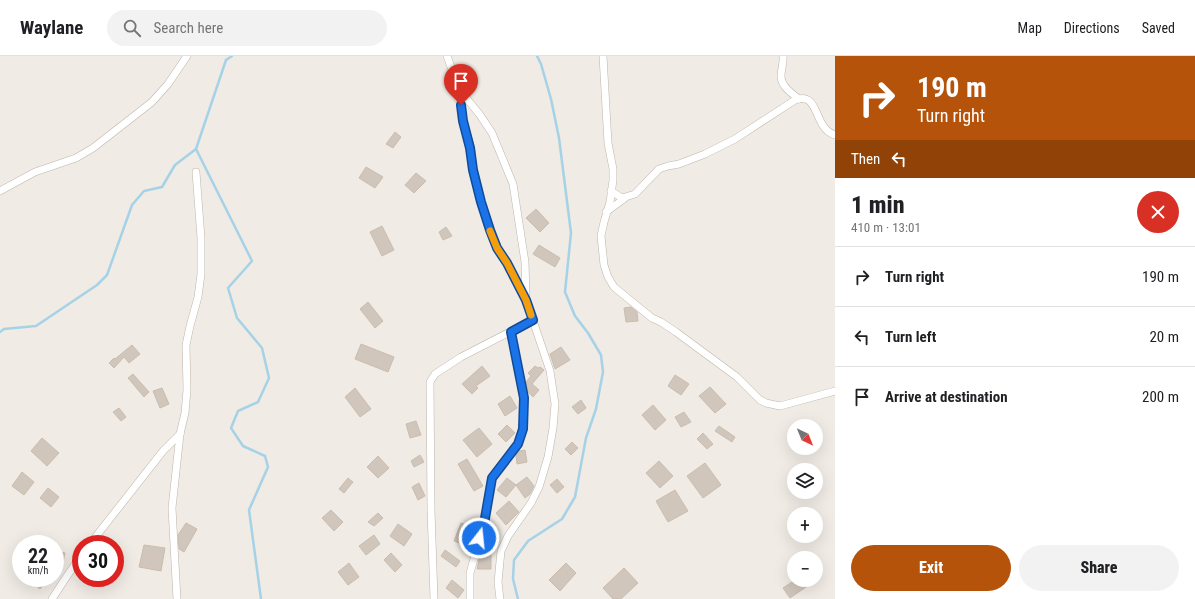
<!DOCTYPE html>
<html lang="en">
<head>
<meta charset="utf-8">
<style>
  body { margin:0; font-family:"Roboto Condensed",sans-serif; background:#f2f2f2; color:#202124; height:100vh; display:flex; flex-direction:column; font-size:15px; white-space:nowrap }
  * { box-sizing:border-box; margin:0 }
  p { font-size:13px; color:#757577 }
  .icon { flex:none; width:22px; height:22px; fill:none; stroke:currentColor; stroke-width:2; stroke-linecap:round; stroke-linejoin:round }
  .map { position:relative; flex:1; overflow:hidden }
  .panel { display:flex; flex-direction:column; background:#fff; width:360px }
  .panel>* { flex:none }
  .banner { background:#b45309; color:#fff; overflow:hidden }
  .needle { width:26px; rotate:137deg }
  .fabs { position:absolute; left:787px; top:363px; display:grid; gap:8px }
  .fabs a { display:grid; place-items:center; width:36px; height:36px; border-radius:50%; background:#fff; box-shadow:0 4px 16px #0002; font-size:20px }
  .speed { position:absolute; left:12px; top:479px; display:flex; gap:8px; font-size:20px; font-weight:700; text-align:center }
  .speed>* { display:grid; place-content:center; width:52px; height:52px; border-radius:50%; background:#fff; box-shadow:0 4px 16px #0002; line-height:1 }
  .speed small { font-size:10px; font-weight:400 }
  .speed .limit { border:6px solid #d22; background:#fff; color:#111 }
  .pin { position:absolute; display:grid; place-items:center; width:34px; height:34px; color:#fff; margin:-41px -17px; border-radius:50% 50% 50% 0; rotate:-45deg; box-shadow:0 0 4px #0007 }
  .pin .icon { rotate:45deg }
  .me { position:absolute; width:44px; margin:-22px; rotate:16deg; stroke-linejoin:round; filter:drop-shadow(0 0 3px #0008) }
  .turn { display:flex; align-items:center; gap:14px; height:84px; padding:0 16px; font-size:18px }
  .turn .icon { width:52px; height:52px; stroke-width:2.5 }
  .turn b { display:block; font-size:28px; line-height:34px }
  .then { display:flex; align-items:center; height:38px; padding:0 16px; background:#0003; gap:8px; font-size:15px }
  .round { display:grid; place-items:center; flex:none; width:42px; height:42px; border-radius:21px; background:#f2f2f2 }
  .headline { display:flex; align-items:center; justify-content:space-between; height:68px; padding:0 16px }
  h1 { font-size:24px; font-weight:800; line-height:30px }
  .primary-button { display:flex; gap:8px; margin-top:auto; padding:8px 16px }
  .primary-button a { flex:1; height:46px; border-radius:24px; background:#b45309; color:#fff; font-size:16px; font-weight:800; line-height:46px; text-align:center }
  .primary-button a+a { background:#f2f2f2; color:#202124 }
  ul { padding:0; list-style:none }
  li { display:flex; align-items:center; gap:12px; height:60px; padding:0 16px; border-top:1px solid #e0e0e0 }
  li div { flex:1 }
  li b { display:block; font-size:15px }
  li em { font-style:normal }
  header { display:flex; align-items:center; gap:24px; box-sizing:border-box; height:56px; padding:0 20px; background:#fff; border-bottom:1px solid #e0e0e0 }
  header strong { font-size:19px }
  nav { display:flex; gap:22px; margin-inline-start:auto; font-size:14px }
  .search { width:280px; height:36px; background:#f2f2f2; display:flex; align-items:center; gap:10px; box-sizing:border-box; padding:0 14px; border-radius:22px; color:#757577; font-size:15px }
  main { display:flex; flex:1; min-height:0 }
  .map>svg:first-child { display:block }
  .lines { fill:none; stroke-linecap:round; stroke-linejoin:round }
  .stream { stroke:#a6d2e7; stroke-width:2.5 }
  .building { fill:#d0c6bb; stroke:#cabdaf }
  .minor-casing { stroke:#bdb5ab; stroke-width:8 }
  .minor { stroke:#fff; stroke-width:7 }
  .route-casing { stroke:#114b97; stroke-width:10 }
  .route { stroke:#1a73e8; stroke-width:7 }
  .slow { stroke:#f59e0b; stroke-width:7 }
</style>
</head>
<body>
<header>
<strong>Waylane</strong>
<div class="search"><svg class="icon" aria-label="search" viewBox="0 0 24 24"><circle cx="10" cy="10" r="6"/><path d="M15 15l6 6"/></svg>Search here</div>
<nav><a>Map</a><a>Directions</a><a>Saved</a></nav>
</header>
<main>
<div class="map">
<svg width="835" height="543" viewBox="0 0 835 543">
  <rect width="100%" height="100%" fill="#f0ebe4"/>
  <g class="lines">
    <g class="stream">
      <path d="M232 0 226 4 196 93 252 205 228 232 237 262 262 292 269 322 258 346 238 355 231 372 243 390 265 400 268 411 249 454 261 543"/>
      <path d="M0 276 4 273 36 270 97 229 107 219 132 149 144 135 162 131 175 109 196 93"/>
      <path d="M518 543 513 523 514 504 528 485 562 463 575 441 586 382 596 353 603 316 601 299 588 277 575 260 565 236 571 177 559 82 551 43 541 8 537 0"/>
    </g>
  </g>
  <g class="building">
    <path d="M395 76 401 81 393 92 386 88Z"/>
    <path d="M366 111 383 121 375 132 359 122Z"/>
    <path d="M416 117 426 125 414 137 405 129Z"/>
    <path d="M536 153 549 167 540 176 526 162Z"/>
    <path d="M382 170 394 194 382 200 370 176Z"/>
    <path d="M446 171 452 180 443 184 439 176Z"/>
    <path d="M539 189 560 202 555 211 533 198Z"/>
    <path d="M368 246 383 265 375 272 360 253Z"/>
    <path d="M631 251 637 256 638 265 626 266 624 252Z"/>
    <path d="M361 288 394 301 388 316 355 303Z"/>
    <path d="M132 289 140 298 129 307 124 301 114 312 109 307 114 302 115 303Z"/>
    <path d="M561 291 570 304 555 313 550 298Z"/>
    <path d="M482 310 490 320 476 330 478 332 472 338 462 328Z"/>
    <path d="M535 310 538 312 540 311 544 314 532 328 539 334 533 341 528 336 526 326 531 320 528 317Z"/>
    <path d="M133 318 149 336 144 341 128 322Z"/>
    <path d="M675 319 689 328 681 339 668 330Z"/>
    <path d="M710 331 726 348 715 357 699 340Z"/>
    <path d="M162 332 169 348 160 352 153 335Z"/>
    <path d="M355 332 371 353 360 361 345 341Z"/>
    <path d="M510 340 517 352 505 360 498 348Z"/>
    <path d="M581 344 586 352 578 358 572 351Z"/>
    <path d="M653 349 666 364 655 374 642 359Z"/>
    <path d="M119 352 126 361 121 365 113 356Z"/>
    <path d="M684 356 691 366 681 371 675 361Z"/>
    <path d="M416 365 421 379 410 382 406 368Z"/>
    <path d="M507 369 515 377 506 386 498 378Z"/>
    <path d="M719 370 735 381 732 386 715 375Z"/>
    <path d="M479 372 492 388 477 401 463 384Z"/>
    <path d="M703 377 713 388 707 393 697 383Z"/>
    <path d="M42 382 59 397 47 410 31 395Z"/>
    <path d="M572 386 578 392 571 399 565 393Z"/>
    <path d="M525 394 527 406 517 408 516 399 519 395Z"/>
    <path d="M420 399 424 406 414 411 411 405Z"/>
    <path d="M378 400 389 412 378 422 367 411Z"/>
    <path d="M467 403 483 430 474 435 458 408Z"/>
    <path d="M659 405 673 420 660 432 646 417Z"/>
    <path d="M705 407 721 429 703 442 687 420Z"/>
    <path d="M22 416 34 426 24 439 12 430Z"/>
    <path d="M527 421 534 430 530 438 525 442 516 429Z"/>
    <path d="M348 422 353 426 344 437 339 433Z"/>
    <path d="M507 422 516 429 506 441 497 434Z"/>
    <path d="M557 423 564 431 557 437 550 429Z"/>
    <path d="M419 427 425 440 418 444 412 431Z"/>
    <path d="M48 432 59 441 51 451 40 442Z"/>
    <path d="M675 434 688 455 668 466 656 445Z"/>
    <path d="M509 445 519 456 506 469 496 457Z"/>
    <path d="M331 454 343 466 334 475 322 462Z"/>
    <path d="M378 457 383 462 374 470 368 466Z"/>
    <path d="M186 467 197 473 184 496 179 493 178 479Z"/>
    <path d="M461 467 477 473 470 491 454 485Z"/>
    <path d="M398 468 412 478 404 490 390 480Z"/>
    <path d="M374 479 380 488 366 499 359 490Z"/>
    <path d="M144 489 165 492 161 515 139 511Z"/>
    <path d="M55 494 65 497 63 506 55 504Z"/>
    <path d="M445 494 460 505 456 511 441 500Z"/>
    <path d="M391 497 402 509 395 516 384 504Z"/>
    <path d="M480 499H491V513H477Z"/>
    <path d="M349 507 359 521 348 529 338 516Z"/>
    <path d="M566 507 576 517 560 535 549 524Z"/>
    <path d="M624 512 638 527 621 543H613L603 532Z"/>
    <path d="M27 522H49L40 533Z"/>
    <path d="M452 524 464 534 458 542 446 532Z"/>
    <path d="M795 524H806L809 529 790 542 783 532Z"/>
  </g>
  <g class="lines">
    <g class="minor-casing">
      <g id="minor">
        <path d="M447 0 459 33 463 65 471 92 473 114 481 146 497 192 507 207 526 244 550 315 555 348 553 372 548 401 539 431 531 447 508 480 501 495 498 526 500 543"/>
        <path d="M603 0 608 87 613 113V124L610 146 604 166 601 180 604 209 608 221 614 231 636 249 652 262 661 266 676 276 737 321 760 344 766 347 780 350 835 335"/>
        <path d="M783 0C784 7 781 13 781 20 781 30 791 37 799 43"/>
        <path d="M459 33 480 59 492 77 513 128 525 206 526 240"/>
        <path d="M0 135 35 116 76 102 93 92 152 46 168 28 187 0"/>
        <path d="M611 135 622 142 635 138 659 113 668 110 679 108 705 98 735 83 795 44C820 34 813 73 835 79"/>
        <path d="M606 156 625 142"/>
        <path d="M90 488 163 395 180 378"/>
        <path d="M52 543 67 520 81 500"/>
        <path d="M177 543 172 452 180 378 185 357 187 334 186 289 190 270 198 241 201 218V182L196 116"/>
        <path d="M434 543 431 454 430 326 435 318 461 301 533 264"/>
        <path d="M470 543V517L484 468 492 422 518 388 523 373 524 342 511 276"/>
      </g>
    </g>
    <use href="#minor" class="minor"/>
  </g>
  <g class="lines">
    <g class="route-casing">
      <path id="route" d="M461 49 463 65 470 92 473 114 481 146 490 174 497 192 507 207 526 244 533 264 511 276 524 342 523 373 518 388 492 422 484 468 479 482"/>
    </g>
    <use href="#route" class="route"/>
    <path class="slow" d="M490 175 497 192 507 207 526 244 531 259"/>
  </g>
</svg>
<div class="fabs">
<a><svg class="needle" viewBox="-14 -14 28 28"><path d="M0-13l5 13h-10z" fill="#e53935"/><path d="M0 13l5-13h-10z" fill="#757577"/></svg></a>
<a><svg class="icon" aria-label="layers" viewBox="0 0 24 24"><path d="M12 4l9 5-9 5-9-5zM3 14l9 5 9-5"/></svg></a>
<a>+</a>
<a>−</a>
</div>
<div class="speed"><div>22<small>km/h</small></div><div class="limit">30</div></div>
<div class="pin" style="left:461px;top:49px;background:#d93025"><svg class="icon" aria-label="arrive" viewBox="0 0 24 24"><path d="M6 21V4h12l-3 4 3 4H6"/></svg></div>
<svg class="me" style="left:479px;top:482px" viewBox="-20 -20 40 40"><circle r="17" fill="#1a73e8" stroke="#fff" stroke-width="3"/><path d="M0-11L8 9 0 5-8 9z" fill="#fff"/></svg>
</div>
<section class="panel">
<div class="banner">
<div class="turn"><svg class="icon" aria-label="right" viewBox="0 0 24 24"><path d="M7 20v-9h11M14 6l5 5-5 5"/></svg><div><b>190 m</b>Turn right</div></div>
<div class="then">Then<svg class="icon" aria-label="left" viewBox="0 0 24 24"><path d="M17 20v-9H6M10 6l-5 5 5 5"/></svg></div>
</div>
<div class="headline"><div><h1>1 min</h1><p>410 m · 13:01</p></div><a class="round" style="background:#d93025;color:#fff"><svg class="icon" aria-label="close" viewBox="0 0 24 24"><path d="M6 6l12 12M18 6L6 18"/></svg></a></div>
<ul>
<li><svg class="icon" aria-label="right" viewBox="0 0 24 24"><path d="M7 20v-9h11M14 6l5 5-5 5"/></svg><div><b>Turn right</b></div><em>190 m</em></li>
<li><svg class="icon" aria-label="left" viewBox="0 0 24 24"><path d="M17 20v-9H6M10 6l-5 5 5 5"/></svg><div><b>Turn left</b></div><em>20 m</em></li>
<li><svg class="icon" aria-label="arrive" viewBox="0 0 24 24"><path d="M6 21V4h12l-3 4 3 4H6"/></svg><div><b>Arrive at destination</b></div><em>200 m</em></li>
</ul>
<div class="primary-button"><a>Exit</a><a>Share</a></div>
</section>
</main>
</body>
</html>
